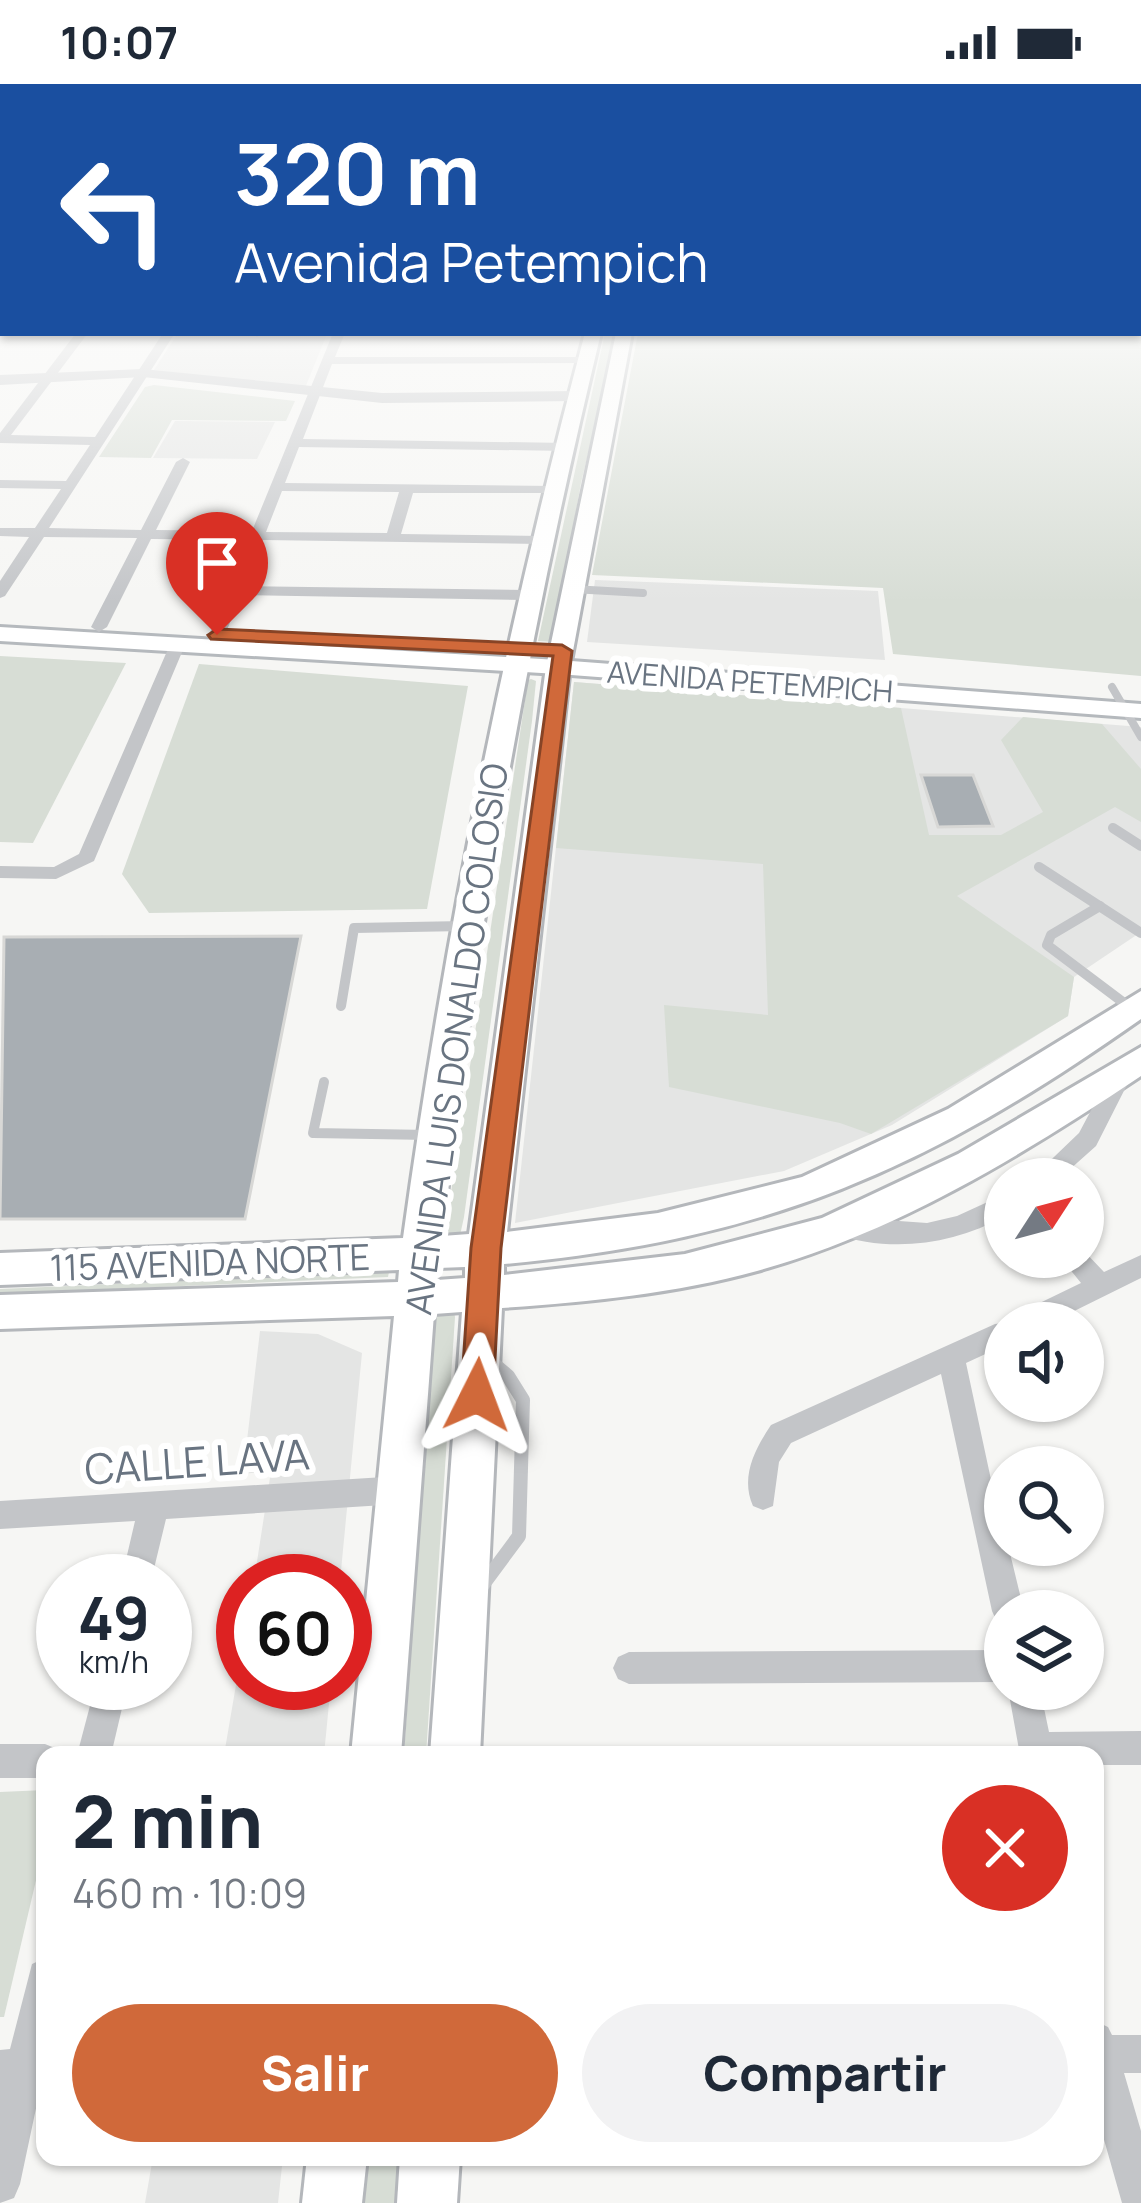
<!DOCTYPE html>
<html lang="es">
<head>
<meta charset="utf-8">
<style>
  body { margin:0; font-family:Manrope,sans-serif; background:#f2f2f3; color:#1f2937; height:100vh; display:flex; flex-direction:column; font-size:45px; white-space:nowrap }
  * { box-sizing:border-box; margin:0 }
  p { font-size:39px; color:#747a83 }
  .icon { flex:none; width:66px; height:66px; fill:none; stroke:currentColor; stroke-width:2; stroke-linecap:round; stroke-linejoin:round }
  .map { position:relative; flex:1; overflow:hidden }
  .panel { position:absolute; left:36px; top:1662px; width:1068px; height:420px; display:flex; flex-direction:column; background:#fff; border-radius:24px; box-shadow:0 3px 9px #0004 }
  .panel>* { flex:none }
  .top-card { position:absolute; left:0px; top:0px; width:1143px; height:252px; box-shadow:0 3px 9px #0004; background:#1a4fa0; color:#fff; overflow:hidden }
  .needle { width:78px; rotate:54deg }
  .fabs { position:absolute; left:984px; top:1074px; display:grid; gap:24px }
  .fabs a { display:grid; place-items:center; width:120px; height:120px; border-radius:50%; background:#fff; box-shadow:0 3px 9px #0004; font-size:60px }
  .speed { position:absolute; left:36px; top:1470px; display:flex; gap:24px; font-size:60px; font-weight:700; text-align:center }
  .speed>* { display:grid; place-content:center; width:156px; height:156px; border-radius:50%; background:#fff; box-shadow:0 3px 9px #0004; line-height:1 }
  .speed small { font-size:30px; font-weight:400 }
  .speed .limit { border:18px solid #d22; background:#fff; color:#111 }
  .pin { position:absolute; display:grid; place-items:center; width:102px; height:102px; color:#fff; margin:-123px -51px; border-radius:50% 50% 50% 0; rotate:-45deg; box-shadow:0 0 12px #0007 }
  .pin .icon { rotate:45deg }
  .me { position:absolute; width:132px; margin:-66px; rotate:3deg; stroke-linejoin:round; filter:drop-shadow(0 0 9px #0008) }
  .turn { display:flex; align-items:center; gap:42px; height:252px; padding:0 36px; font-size:54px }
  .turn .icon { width:156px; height:156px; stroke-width:2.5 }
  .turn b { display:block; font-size:84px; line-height:102px }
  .round { display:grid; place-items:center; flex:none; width:126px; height:126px; border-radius:63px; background:#f2f2f3 }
  .head { display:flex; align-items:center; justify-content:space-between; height:204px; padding:0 36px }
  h1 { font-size:72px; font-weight:800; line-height:90px }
  .primary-button { display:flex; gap:24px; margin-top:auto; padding:24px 36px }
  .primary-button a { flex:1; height:138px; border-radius:72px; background:#d0693a; color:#fff; font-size:48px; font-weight:800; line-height:138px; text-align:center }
  .primary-button a+a { background:#f2f2f3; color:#1f2937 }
  .status { display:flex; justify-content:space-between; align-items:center; height:84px; padding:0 60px; background:#fff; direction:ltr }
  .status svg { height:33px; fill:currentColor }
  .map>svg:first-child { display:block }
  .built { fill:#e4e5e4 }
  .green { fill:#d7ddd5 }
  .building { fill:#a8aeb3; stroke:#d8d8d6; stroke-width:3 }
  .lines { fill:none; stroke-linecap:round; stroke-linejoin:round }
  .secondary-casing { stroke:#b5b9bd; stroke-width:6 }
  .primary-casing { stroke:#b4b7bb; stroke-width:6 }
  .service-far2 { stroke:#c3c5c8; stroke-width:8 }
  .service-far1 { stroke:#c3c5c8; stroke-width:10 }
  .service { stroke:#c3c5c8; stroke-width:14 }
  .minor { fill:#c3c5c8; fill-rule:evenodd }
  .tertiary { fill:#c3c5c8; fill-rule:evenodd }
  .secondary { fill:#fff; fill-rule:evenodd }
  .primary { fill:#fff; fill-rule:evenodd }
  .route { fill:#d0693a; stroke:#874426; stroke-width:3 }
  .labels { text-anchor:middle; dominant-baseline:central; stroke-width:12; stroke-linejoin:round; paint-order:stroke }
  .far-street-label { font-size:30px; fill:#697481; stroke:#fff }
  .street-label { font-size:36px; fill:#697481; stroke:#fff }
  .near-street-label { font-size:42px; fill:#697481; stroke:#fff }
</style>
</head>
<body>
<div class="status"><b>10:07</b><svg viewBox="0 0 49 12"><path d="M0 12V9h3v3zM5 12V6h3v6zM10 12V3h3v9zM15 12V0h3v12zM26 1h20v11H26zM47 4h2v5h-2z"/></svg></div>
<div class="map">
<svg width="1141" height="2119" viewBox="0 0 1141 2119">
  <rect width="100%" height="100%" fill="#f6f6f4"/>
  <g class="built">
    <path d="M178 249 327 250 305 304 154 286Z"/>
    <path d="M175 337 275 338 257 375 153 374Z"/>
    <path d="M595 496 878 507 885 576 587 558Z"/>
    <path d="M574 598 1141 643V848L1074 893 1068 932 892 1041 784 1087 515 1139Z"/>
    <path d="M260 1247 318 1250 362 1269 340 1497H254L271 1387 243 1390Z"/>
    <path d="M243 1560V1599H331L324 1671H224Z"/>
    <path d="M153 2073H283L278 2119H145Z"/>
  </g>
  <g class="green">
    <path d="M1141 222V592L893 570 883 504 592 491 638 249H1140Z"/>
    <path d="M605 249H617L581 399 553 558 538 557Z"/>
    <path d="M154 301 295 317 286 337 172 336 151 374 99 373 145 303Z"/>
    <path d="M0 572 126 579 33 759 0 758Z"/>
    <path d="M199 580 468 602 427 825 149 829 122 790Z"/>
    <path d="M531 595 536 597 532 637 464 1133 459 1156 444 1155 528 596Z"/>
    <path d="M574 598 901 624 929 751H1001L1043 728 1001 656 1023 633 1102 640 1141 685V738L1115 723 957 812 1074 893 1068 932 871 1050 840 1039 669 1003 664 921 768 931 763 780 556 764Z"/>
    <path d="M389 1188 388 1193 0 1210V1205Z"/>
    <path d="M434 1224 454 1225 455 1233 426 1671H404Z"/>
    <path d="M45 1706V1758L4 1933H0V1708Z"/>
    <path d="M367 2073H403L400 2119H363Z"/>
  </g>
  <g class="building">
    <path d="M921 691H973L993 742 938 743Z"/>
    <path d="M301 852 245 1135H0L4 853Z"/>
  </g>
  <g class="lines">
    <g class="secondary-casing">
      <path id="secondary" d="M0 543 558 576 1141 620V634L558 590 0 557Z"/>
    </g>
    <g class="primary-casing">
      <g id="primary">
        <path d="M585 249H601C529 547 476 847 442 1152L469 1150 546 583 616 249H632L570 583 507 1148 658 1129 802 1093 948 1025 1141 907V935C927 1086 767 1156 504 1180V1191L685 1170 822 1134 958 1070 1141 963V992C1021 1072 897 1148 757 1187 674 1210 587 1218 502 1224L480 1671H430L462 1228 434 1230 401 1671H351L394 1232 0 1245V1211L398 1198 399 1186 0 1201V1169L403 1154C445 848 505 547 585 249ZM465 1183V1194L437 1196 438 1184Z"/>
        <path d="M307 2073H367L362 2119H302Z"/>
        <path d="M400 2073H460L457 2119H397Z"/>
      </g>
    </g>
    <g class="service-far2">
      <path d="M572 505 643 509"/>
      <path d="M1112 603 1141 653"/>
    </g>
    <g class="service-far1">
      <path d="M1113 744 1141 762"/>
      <path d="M1039 783 1141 849"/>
      <path d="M1100 822 1051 851 1047 861 1132 925"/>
      <path d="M341 922 354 844 465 842"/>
      <path d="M324 998 313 1049 430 1051"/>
    </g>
    <path class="service" d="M479 1506 519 1452 523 1316 508 1292 489 1276"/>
    <g class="minor">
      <path d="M0 239H3L0 249Z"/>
      <path d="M76 249H88L11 351 95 353 163 249H175L49 444 141 446 176 378 183 374 190 378 156 446 252 447 333 249H345L335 273H590L586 279 332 280 303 355 567 359 574 363 567 367 299 363 285 399 553 402 560 406 558 409H413L401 450 540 452 547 456 540 460 263 456 245 502 529 506 537 511 529 516 241 511 225 551 217 556 209 551 248 456 151 455 107 543 99 548 91 543 137 454 44 453 5 512 0 514V497L29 453 0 452V444H35L61 405 0 404V396L66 397 90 361 0 359V349ZM282 407 399 408 387 449 266 448Z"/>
      <path d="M251 249H263V250L257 253Z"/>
      <path d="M171 558 185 561 94 777 56 795 0 794V782L54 783 79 770Z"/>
      <path d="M1122 981 1133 989 1096 1062 1059 1095H1031L1079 1049 1114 983Z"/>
      <path d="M1005 1110V1132C953 1161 891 1169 834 1150L830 1143 834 1136 843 1133 927 1139 957 1132Z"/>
      <path d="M1083 1166 1104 1188 1141 1171V1194L1050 1239H1005V1261L966 1279 1005 1461H1008L1024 1527H1005V1541L997 1538 992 1527 941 1290 791 1359 779 1378 773 1422 763 1426 753 1422C740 1393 755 1365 771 1341L995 1240 1011 1238 1015 1231 1081 1199 1060 1173H1083Z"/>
      <path d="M400 1392 410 1396 415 1406 410 1416 400 1420 166 1435 151 1497H121L135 1437 0 1445V1417Z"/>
      <path d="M1005 1566V1598L629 1600 618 1595 613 1584 618 1573 629 1568Z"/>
      <path d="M96 1599H128L111 1671H77Z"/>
      <path d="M1008 1605H1040L1049 1648 1141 1647V1681H1095V1671H1020Z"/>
      <path d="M0 1660H45L57 1665 59 1671H45V1694H0Z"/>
      <path d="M45 1874V1982L20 2100 14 2114 0 2119V1966L10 1965 32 1880Z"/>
      <path d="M1095 1937 1108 1943 1112 1951H1141V1989H1124L1141 2047V2119H1122L1095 2024Z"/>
    </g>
    <path class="tertiary" d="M143 285 382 309 577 307 585 312 577 317 382 319 143 293 0 301V291Z"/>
    <use href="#secondary" class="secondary"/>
    <use href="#primary" class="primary"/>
  </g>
  <linearGradient id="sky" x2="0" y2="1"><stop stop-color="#96badb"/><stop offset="0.43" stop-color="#fbfbfa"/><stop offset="1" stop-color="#fbfbfa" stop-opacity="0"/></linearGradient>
  <rect width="1141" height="519" fill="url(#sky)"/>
  <path class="route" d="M217 545 562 561 572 567 501 1164 493 1311 488 1321 477 1325 466 1321 461 1311 471 1164 553 572 211 555 208 551Z"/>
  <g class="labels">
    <g class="far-street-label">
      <text transform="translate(750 597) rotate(4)">AVENIDA PETEMPICH</text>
    </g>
    <g class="street-label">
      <text transform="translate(456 955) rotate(-82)">AVENIDA LUIS DONALDO COLOSIO</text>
      <text transform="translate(210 1178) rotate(-2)">115 AVENIDA NORTE</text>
    </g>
    <g class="near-street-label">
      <text transform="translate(197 1377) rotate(-4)">CALLE LAVA</text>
    </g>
  </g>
</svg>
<div class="fabs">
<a><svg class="needle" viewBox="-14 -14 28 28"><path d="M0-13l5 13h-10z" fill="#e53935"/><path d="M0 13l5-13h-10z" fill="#747a83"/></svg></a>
<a><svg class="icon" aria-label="sound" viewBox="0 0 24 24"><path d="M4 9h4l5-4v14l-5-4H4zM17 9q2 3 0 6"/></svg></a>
<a><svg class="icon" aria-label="search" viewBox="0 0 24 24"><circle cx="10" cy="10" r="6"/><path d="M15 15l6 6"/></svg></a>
<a><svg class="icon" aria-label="layers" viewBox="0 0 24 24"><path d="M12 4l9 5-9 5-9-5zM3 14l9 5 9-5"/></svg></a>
</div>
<div class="speed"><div>49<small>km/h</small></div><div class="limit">60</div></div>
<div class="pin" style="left:217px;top:551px;background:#d93025"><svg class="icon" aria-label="arrive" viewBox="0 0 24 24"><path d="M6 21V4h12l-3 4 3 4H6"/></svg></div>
<svg class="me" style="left:477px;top:1311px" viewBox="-20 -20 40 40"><path d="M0-17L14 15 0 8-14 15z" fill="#d0693a" stroke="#fff" stroke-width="4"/></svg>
<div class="top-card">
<div class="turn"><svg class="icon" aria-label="left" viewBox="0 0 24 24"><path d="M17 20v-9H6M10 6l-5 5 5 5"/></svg><div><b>320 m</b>Avenida Petempich</div></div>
</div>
<section class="panel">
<div class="head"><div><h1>2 min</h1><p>460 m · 10:09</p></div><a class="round" style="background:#d93025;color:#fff"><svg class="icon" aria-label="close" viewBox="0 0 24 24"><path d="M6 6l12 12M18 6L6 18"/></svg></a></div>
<div class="primary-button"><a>Salir</a><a>Compartir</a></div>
</section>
</div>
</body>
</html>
